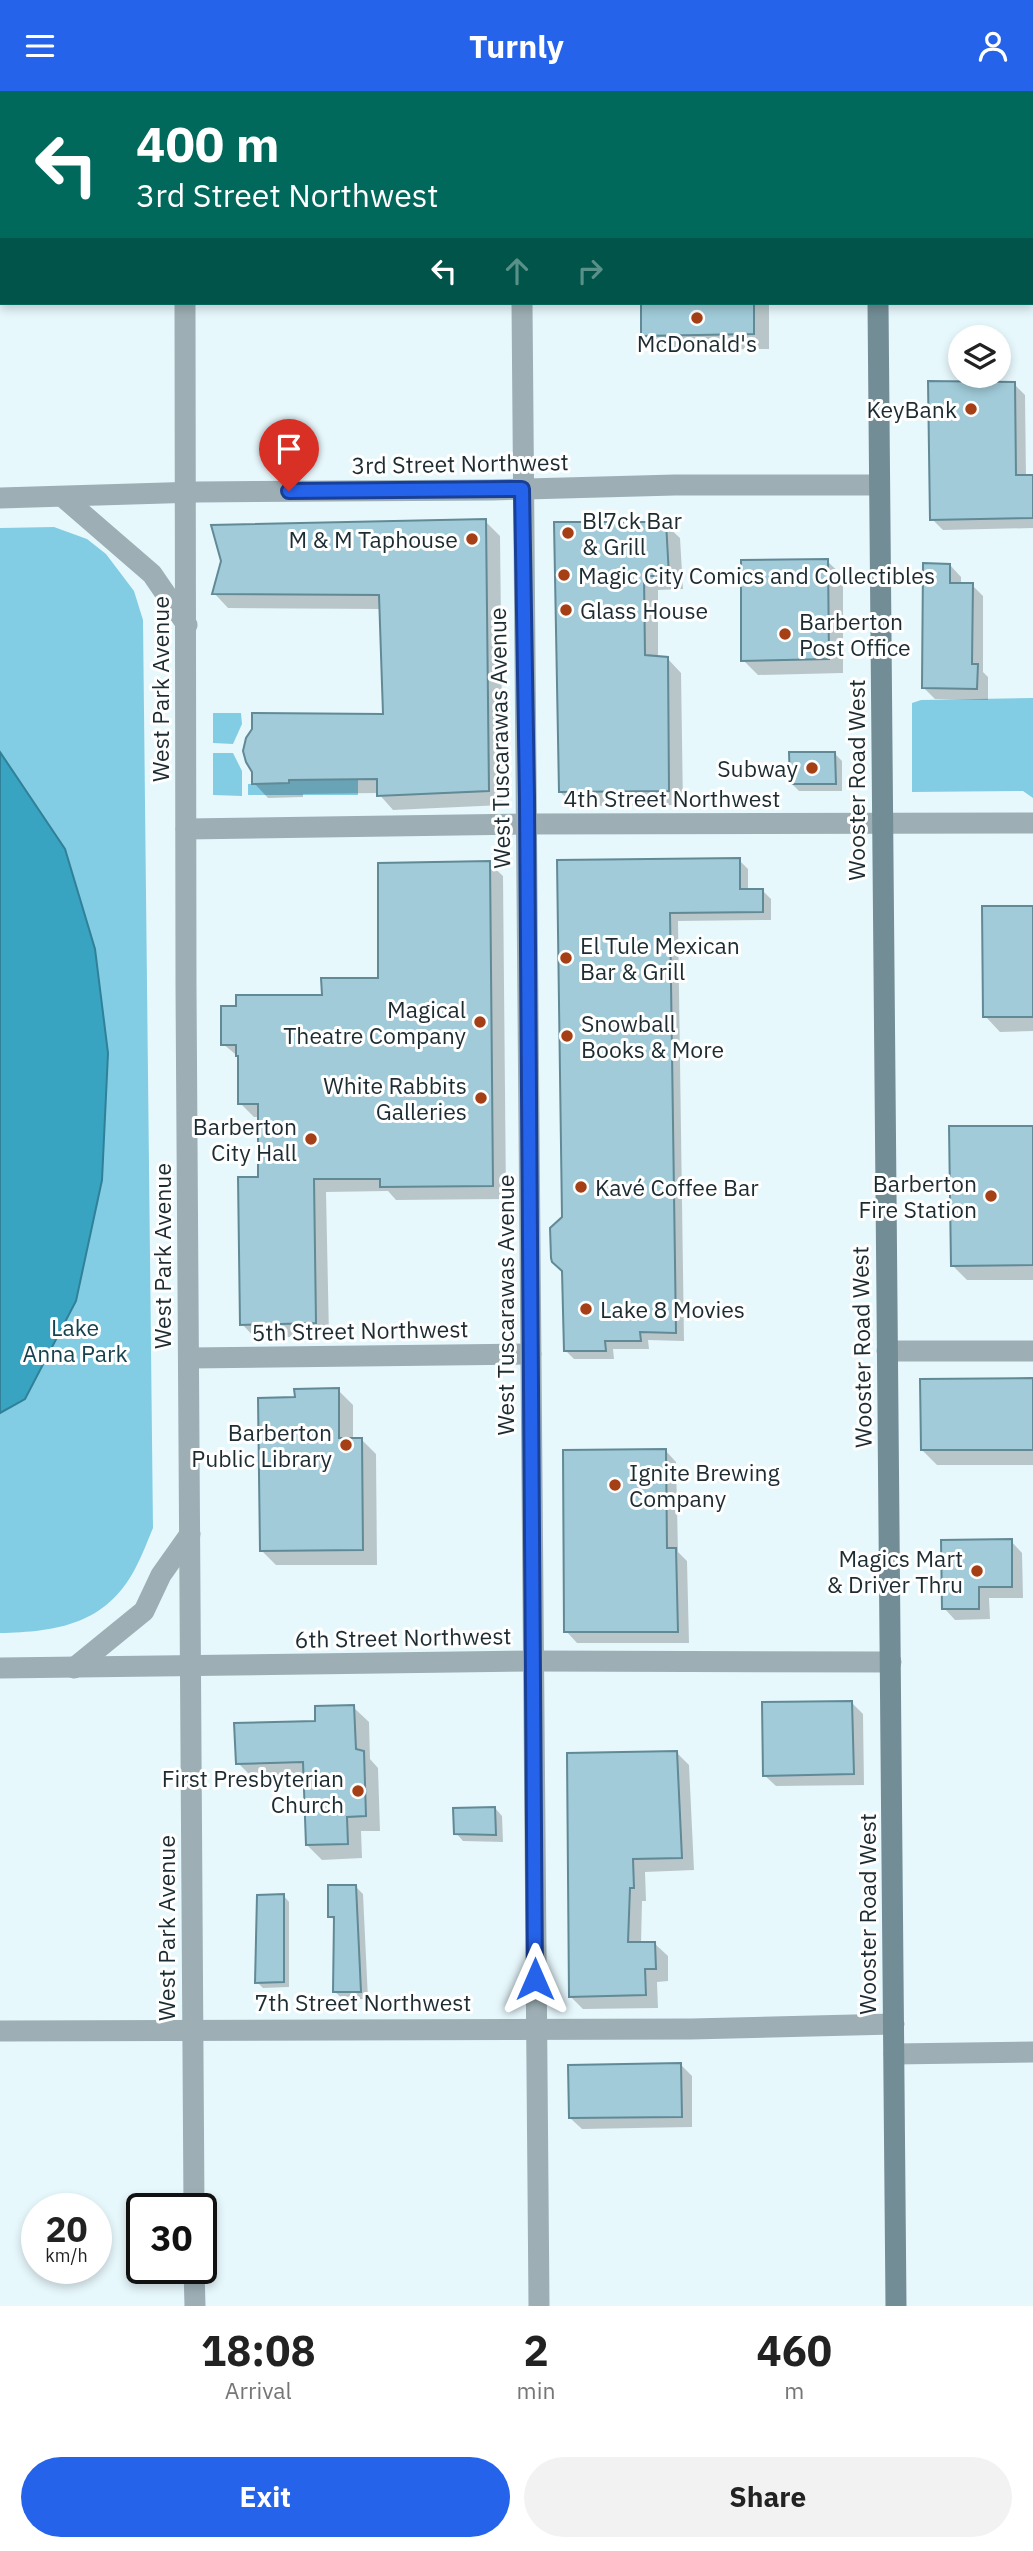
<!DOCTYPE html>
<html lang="en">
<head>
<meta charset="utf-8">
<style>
  body { margin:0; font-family:"IBM Plex Sans",sans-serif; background:#f2f2f2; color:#222; height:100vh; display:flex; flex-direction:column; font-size:26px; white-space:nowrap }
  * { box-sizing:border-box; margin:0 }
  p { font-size:23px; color:#767676 }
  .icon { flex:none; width:38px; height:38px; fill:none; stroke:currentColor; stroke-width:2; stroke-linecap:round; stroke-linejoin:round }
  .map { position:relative; height:2215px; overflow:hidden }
  .drawer { display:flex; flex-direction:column; background:#fff; flex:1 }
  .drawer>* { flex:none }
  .banner { position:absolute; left:0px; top:0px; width:1034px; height:214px; box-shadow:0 4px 10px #0003; background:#00695c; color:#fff; overflow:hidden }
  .fabs { position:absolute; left:948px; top:234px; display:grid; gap:14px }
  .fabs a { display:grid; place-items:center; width:63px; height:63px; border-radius:50%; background:#fff; box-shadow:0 4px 10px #0003; font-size:35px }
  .speed { position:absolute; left:21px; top:2102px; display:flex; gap:14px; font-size:35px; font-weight:700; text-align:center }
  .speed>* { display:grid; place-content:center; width:91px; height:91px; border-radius:50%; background:#fff; box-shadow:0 4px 10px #0003; line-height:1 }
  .speed small { font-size:18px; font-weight:400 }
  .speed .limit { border:4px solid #111; border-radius:10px; background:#fff; color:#111 }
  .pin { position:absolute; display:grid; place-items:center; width:60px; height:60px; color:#fff; margin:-72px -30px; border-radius:50% 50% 50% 0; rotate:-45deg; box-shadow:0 0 7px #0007 }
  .pin .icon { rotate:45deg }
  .me { position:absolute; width:77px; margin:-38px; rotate:0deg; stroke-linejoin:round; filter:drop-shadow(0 0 5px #0008) }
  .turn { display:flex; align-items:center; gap:24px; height:147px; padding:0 21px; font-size:32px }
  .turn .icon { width:91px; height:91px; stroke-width:2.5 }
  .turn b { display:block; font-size:49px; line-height:60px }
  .lanes { display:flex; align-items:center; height:66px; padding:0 21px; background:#0003; justify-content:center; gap:35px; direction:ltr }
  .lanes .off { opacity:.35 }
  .eta { display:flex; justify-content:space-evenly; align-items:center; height:119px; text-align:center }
  .eta b { font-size:42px; font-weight:700; line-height:49px }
  .primary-button { display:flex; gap:14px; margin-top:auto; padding:14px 21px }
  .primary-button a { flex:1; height:80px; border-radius:42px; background:#2563eb; color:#fff; font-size:28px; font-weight:700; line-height:80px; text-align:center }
  .primary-button a+a { background:#f2f2f2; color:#222 }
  header { display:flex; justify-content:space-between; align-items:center; height:91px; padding:0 21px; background:#2563eb; color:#fff; font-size:32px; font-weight:700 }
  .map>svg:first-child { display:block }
  .green { fill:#83cde4 }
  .water { fill:#38a4c2; stroke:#308097; stroke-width:2 }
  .shadow { fill:#0003 }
  .building { fill:#a1cbd9; stroke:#618996; stroke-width:2 }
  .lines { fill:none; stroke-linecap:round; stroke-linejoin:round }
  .street { stroke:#9dafb5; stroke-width:21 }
  .secondary { stroke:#738d96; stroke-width:21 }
  .route-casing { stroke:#184099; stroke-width:18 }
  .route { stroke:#2563eb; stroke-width:12 }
  .poi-dot { fill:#a54016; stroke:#fff; stroke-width:2.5 }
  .labels { text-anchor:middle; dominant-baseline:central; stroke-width:6; stroke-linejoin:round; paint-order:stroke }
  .poi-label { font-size:23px; fill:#1c2c32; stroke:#fff; text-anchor:end }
  .street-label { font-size:23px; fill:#1c2c32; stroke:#fff }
  .park-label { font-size:23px; fill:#154350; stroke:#fff }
</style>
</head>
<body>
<header><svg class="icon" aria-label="menu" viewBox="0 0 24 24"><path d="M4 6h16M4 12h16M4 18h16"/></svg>Turnly<svg class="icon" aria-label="person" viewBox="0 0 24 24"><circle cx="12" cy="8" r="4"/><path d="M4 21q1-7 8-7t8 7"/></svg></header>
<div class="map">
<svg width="1033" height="2215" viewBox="0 0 1033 2215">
  <rect width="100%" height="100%" fill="#e7f8fd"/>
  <g class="green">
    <path d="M54 436 87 448 106 463 134 500 143 529 153 1437C147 1451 142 1465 135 1478 106 1533 57 1541 0 1542V437Z"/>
    <path d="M1033 607V707L1023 700 912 701V612L921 609Z"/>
    <path d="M213 622H241L242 633 233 653 213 652Z"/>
    <path d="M213 662H233L242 680V705L213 704Z"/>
    <path d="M358 688V704H248V693L288 692 289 689Z"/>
  </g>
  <path class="water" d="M0 661 65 758 95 858 108 962 102 1089 76 1210 25 1308 0 1322Z"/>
  <g class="shadow">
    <path d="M0 0H150V2H2L0 15Z"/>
    <rect x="275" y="0" width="92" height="2"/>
    <path d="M643 0H710V1L645 2Z"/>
    <path d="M642 212H769V258L658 259 643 244Z"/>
    <path d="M1014 293 1025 304 1026 386H1033V437L943 439 932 428Z"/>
    <path d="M485 430 500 445 503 714 393 719 378 702 303 703V706L268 707 254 692 385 625 381 518 228 517 214 502Z"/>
    <path d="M556 432 665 433 680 447 683 498 658 499V567H667L681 582 683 714 575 715 560 701Z"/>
    <path d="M827 470 843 485V582L758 584 743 569Z"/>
    <path d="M950 474 961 486V493L972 494 983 505V581L988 586V609L935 608 924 597Z"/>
    <path d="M835 663 842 670V700H799L791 692Z"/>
    <path d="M739 769 748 778V799H762L771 808V829L678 830 684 1250 648 1249 649 1258H613L614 1268H574L565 1259 559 770Z"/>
    <path d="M489 772 503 785 506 1108 396 1109 388 1100 326 1101 329 1245 255 1247 242 1233 260 1087 259 1026H254L240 1012V967L223 953 323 906 379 888Z"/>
    <path d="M1033 817V940L1000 941 985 925Z"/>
    <path d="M1033 1036V1189H967L952 1174Z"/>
    <path d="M1033 1289V1374H937L922 1359Z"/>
    <path d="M338 1299 353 1314V1348H361L376 1363 377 1474H276L261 1459 296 1308Z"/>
    <path d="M665 1359 676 1371 678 1461 687 1470 689 1552H577L566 1540Z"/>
    <path d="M1011 1450 1022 1462 1023 1507H989L990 1528 955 1529 944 1517Z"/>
    <path d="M852 1612 863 1623 864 1694 776 1695 764 1684Z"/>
    <path d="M353 1616 369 1631 370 1668 378 1677 380 1740H361L362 1767 322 1769 307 1754 305 1686 253 1687 238 1672Z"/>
    <path d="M676 1661 689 1674 694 1779 645 1781 646 1810H642L641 1853H655L668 1865V1890L657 1891 658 1917 583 1918 570 1905Z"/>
    <path d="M495 1717 502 1725 503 1751 463 1750 456 1742Z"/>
    <path d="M356 1796 363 1803 368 1908H343L335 1901V1830L330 1825Z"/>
    <path d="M284 1805 289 1811V1896L263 1897 257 1891Z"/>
    <path d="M680 1973 692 1985V2036L582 2038 570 2027Z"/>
  </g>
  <g class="building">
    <path d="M641 212H754V243L641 245Z"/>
    <path d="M928 290 1015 291 1016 384H1033V427L930 429Z"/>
    <path d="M486 428 489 700 377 705V688L289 689V692L252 693V681L246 671 243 660 246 647 252 638V622L383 623 379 504 212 503 221 470 211 434Z"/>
    <path d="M554 431H666L669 485H644L645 564 668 566 669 700 559 701Z"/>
    <path d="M828 468 829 568 741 570V469Z"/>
    <path d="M923 472 950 473V492H973L972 573H978L977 598 922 597Z"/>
    <path d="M789 661H835L836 693H790Z"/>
    <path d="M740 767V798H763V821L670 822 676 1242 640 1241 641 1250H605L606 1260H564L562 1180 552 1171 551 1167 550 1137 562 1126 557 769Z"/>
    <path d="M490 770 493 1095 380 1096V1088H314L316 1232 240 1234 238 1086H258V1013H238V965H236V954H221V915H236V904H322L321 887H378V772Z"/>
    <path d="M982 815H1033V926H983Z"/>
    <path d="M949 1035H1033V1174L951 1175Z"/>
    <path d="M1033 1287V1359H921L920 1288Z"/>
    <path d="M339 1297V1347H362L363 1459 260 1460 258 1307 295 1306 294 1298Z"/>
    <path d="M666 1358 667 1457H676L678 1541H564L563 1359Z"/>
    <path d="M1012 1448V1496H979V1518H942L941 1449Z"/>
    <path d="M852 1610 854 1683 763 1685 762 1611Z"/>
    <path d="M354 1614 356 1658 364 1660 366 1725 347 1726 348 1753 306 1754 303 1671 236 1673 234 1632 315 1630V1615Z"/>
    <path d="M677 1660 682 1767 633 1768 634 1797H630L628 1851H655L656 1878H645L646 1904 569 1906 567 1662Z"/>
    <path d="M495 1716 496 1744 454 1743 453 1717Z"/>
    <path d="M328 1794H356L361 1901H333L334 1826H328Z"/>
    <path d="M284 1803V1891L255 1892 257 1804Z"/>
    <path d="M681 1972 682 2026 569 2027 568 1974Z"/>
  </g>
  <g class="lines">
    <g class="street">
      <path d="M183 0V2"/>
      <path d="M521 0V2"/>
      <path d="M185 212 186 896 194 2118"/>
      <path d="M522 212 539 2215"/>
      <path d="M63 406 152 483 187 534"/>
      <path d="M0 407 198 401 492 399 675 394H879"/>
      <path d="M186 738 527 733 1033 732"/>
      <path d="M887 1260H1033"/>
      <path d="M189 1267 531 1263"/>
      <path d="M0 1577 533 1570 891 1571"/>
      <path d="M74 1577 144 1520 161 1484 190 1443"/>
      <path d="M0 1940 691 1938 894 1933"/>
      <path d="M894 1963 1033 1961"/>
      <path d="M194 2177 195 2215"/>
    </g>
    <g class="secondary">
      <path d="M876 0V2"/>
      <path d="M1032 28H1033"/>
      <path d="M0 34H2"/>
      <path d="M878 212 896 2215"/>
    </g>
  </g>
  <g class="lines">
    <g class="route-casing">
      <path id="route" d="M289 400 522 398 527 706 535 1888"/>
    </g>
    <use href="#route" class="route"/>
  </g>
  <g class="poi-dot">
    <circle cx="697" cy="227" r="7"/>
    <circle cx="971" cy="318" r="7"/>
    <circle cx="568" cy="442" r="7"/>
    <circle cx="472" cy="448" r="7"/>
    <circle cx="564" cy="484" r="7"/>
    <circle cx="566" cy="519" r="7"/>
    <circle cx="785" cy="543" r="7"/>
    <circle cx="812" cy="677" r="7"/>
    <circle cx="566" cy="867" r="7"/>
    <circle cx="480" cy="931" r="7"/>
    <circle cx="567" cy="945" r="7"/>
    <circle cx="481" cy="1007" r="7"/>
    <circle cx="311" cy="1048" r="7"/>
    <circle cx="581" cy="1096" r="7"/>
    <circle cx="991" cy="1105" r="7"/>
    <circle cx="586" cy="1218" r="7"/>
    <circle cx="346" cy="1354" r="7"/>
    <circle cx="615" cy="1394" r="7"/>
    <circle cx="977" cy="1480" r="7"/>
    <circle cx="358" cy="1700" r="7"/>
  </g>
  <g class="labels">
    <g class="poi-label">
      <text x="697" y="252" text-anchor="middle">McDonald's</text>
      <text x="957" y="318">KeyBank</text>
      <text x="582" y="429" text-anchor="start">Bl7ck Bar<tspan x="582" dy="26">&amp; Grill</tspan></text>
      <text x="458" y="448">M &amp; M Taphouse</text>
      <text x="578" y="484" text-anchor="start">Magic City Comics and Collectibles</text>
      <text x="580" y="519" text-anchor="start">Glass House</text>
      <text x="799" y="530" text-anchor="start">Barberton<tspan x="799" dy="26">Post Office</tspan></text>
      <text x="798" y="677">Subway</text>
      <text x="580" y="854" text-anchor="start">El Tule Mexican<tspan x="580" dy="26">Bar &amp; Grill</tspan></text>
      <text x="466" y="918">Magical<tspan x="466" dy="26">Theatre Company</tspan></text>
      <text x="581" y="932" text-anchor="start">Snowball<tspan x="581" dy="26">Books &amp; More</tspan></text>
      <text x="467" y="994">White Rabbits<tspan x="467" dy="26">Galleries</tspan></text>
      <text x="297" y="1035">Barberton<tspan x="297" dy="26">City Hall</tspan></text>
      <text x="977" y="1092">Barberton<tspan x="977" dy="26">Fire Station</tspan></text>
      <text x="595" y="1096" text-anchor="start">Kavé Coffee Bar</text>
      <text x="600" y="1218" text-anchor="start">Lake 8 Movies</text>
      <text x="332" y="1341">Barberton<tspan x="332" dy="26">Public Library</tspan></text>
      <text x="629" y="1381" text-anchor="start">Ignite Brewing<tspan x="629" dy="26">Company</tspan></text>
      <text x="963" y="1467">Magics Mart<tspan x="963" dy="26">&amp; Driver Thru</tspan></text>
      <text x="344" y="1687">First Presbyterian<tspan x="344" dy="26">Church</tspan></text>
    </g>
    <g class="street-label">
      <text transform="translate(460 372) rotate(-1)">3rd Street Northwest</text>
      <text transform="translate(160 598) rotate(-90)">West Park Avenue</text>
      <text transform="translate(499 647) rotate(-91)">West Tuscarawas Avenue</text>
      <text transform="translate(856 689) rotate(-90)">Wooster Road West</text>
      <text x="672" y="707">4th Street Northwest</text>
      <text transform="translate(162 1165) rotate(-90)">West Park Avenue</text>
      <text transform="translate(505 1214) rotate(-90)">West Tuscarawas Avenue</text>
      <text transform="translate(360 1239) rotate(-1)">5th Street Northwest</text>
      <text transform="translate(861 1256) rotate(-91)">Wooster Road West</text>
      <text transform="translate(403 1546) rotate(-1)">6th Street Northwest</text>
      <text transform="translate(867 1823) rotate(-90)">Wooster Road West</text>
      <text transform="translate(166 1837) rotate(-90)">West Park Avenue</text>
      <text x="363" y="1911">7th Street Northwest</text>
    </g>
    <g class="park-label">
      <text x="75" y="1236">Lake<tspan x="75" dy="26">Anna Park</tspan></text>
    </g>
  </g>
</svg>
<div class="fabs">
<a><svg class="icon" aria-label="layers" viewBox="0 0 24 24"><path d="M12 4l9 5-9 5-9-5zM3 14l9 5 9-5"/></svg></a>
</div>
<div class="speed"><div>20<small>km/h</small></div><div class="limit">30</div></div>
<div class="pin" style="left:289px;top:400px;background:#d93025"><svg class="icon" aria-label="arrive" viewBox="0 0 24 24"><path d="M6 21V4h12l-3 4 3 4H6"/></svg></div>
<svg class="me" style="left:535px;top:1888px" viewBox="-20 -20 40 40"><path d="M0-17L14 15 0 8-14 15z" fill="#2563eb" stroke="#fff" stroke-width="4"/></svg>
<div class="banner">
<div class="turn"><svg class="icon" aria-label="left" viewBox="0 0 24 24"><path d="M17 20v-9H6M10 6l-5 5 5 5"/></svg><div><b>400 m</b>3rd Street Northwest</div></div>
<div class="lanes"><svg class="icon" aria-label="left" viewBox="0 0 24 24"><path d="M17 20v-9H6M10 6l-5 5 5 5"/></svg><svg class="icon off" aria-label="ahead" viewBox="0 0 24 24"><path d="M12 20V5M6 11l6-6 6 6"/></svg><svg class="icon off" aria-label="right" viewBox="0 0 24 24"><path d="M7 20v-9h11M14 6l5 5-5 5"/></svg></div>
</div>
</div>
<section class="drawer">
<div class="eta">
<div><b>18:08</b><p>Arrival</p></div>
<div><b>2</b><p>min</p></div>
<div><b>460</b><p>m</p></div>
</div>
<div class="primary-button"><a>Exit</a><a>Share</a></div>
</section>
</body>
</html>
